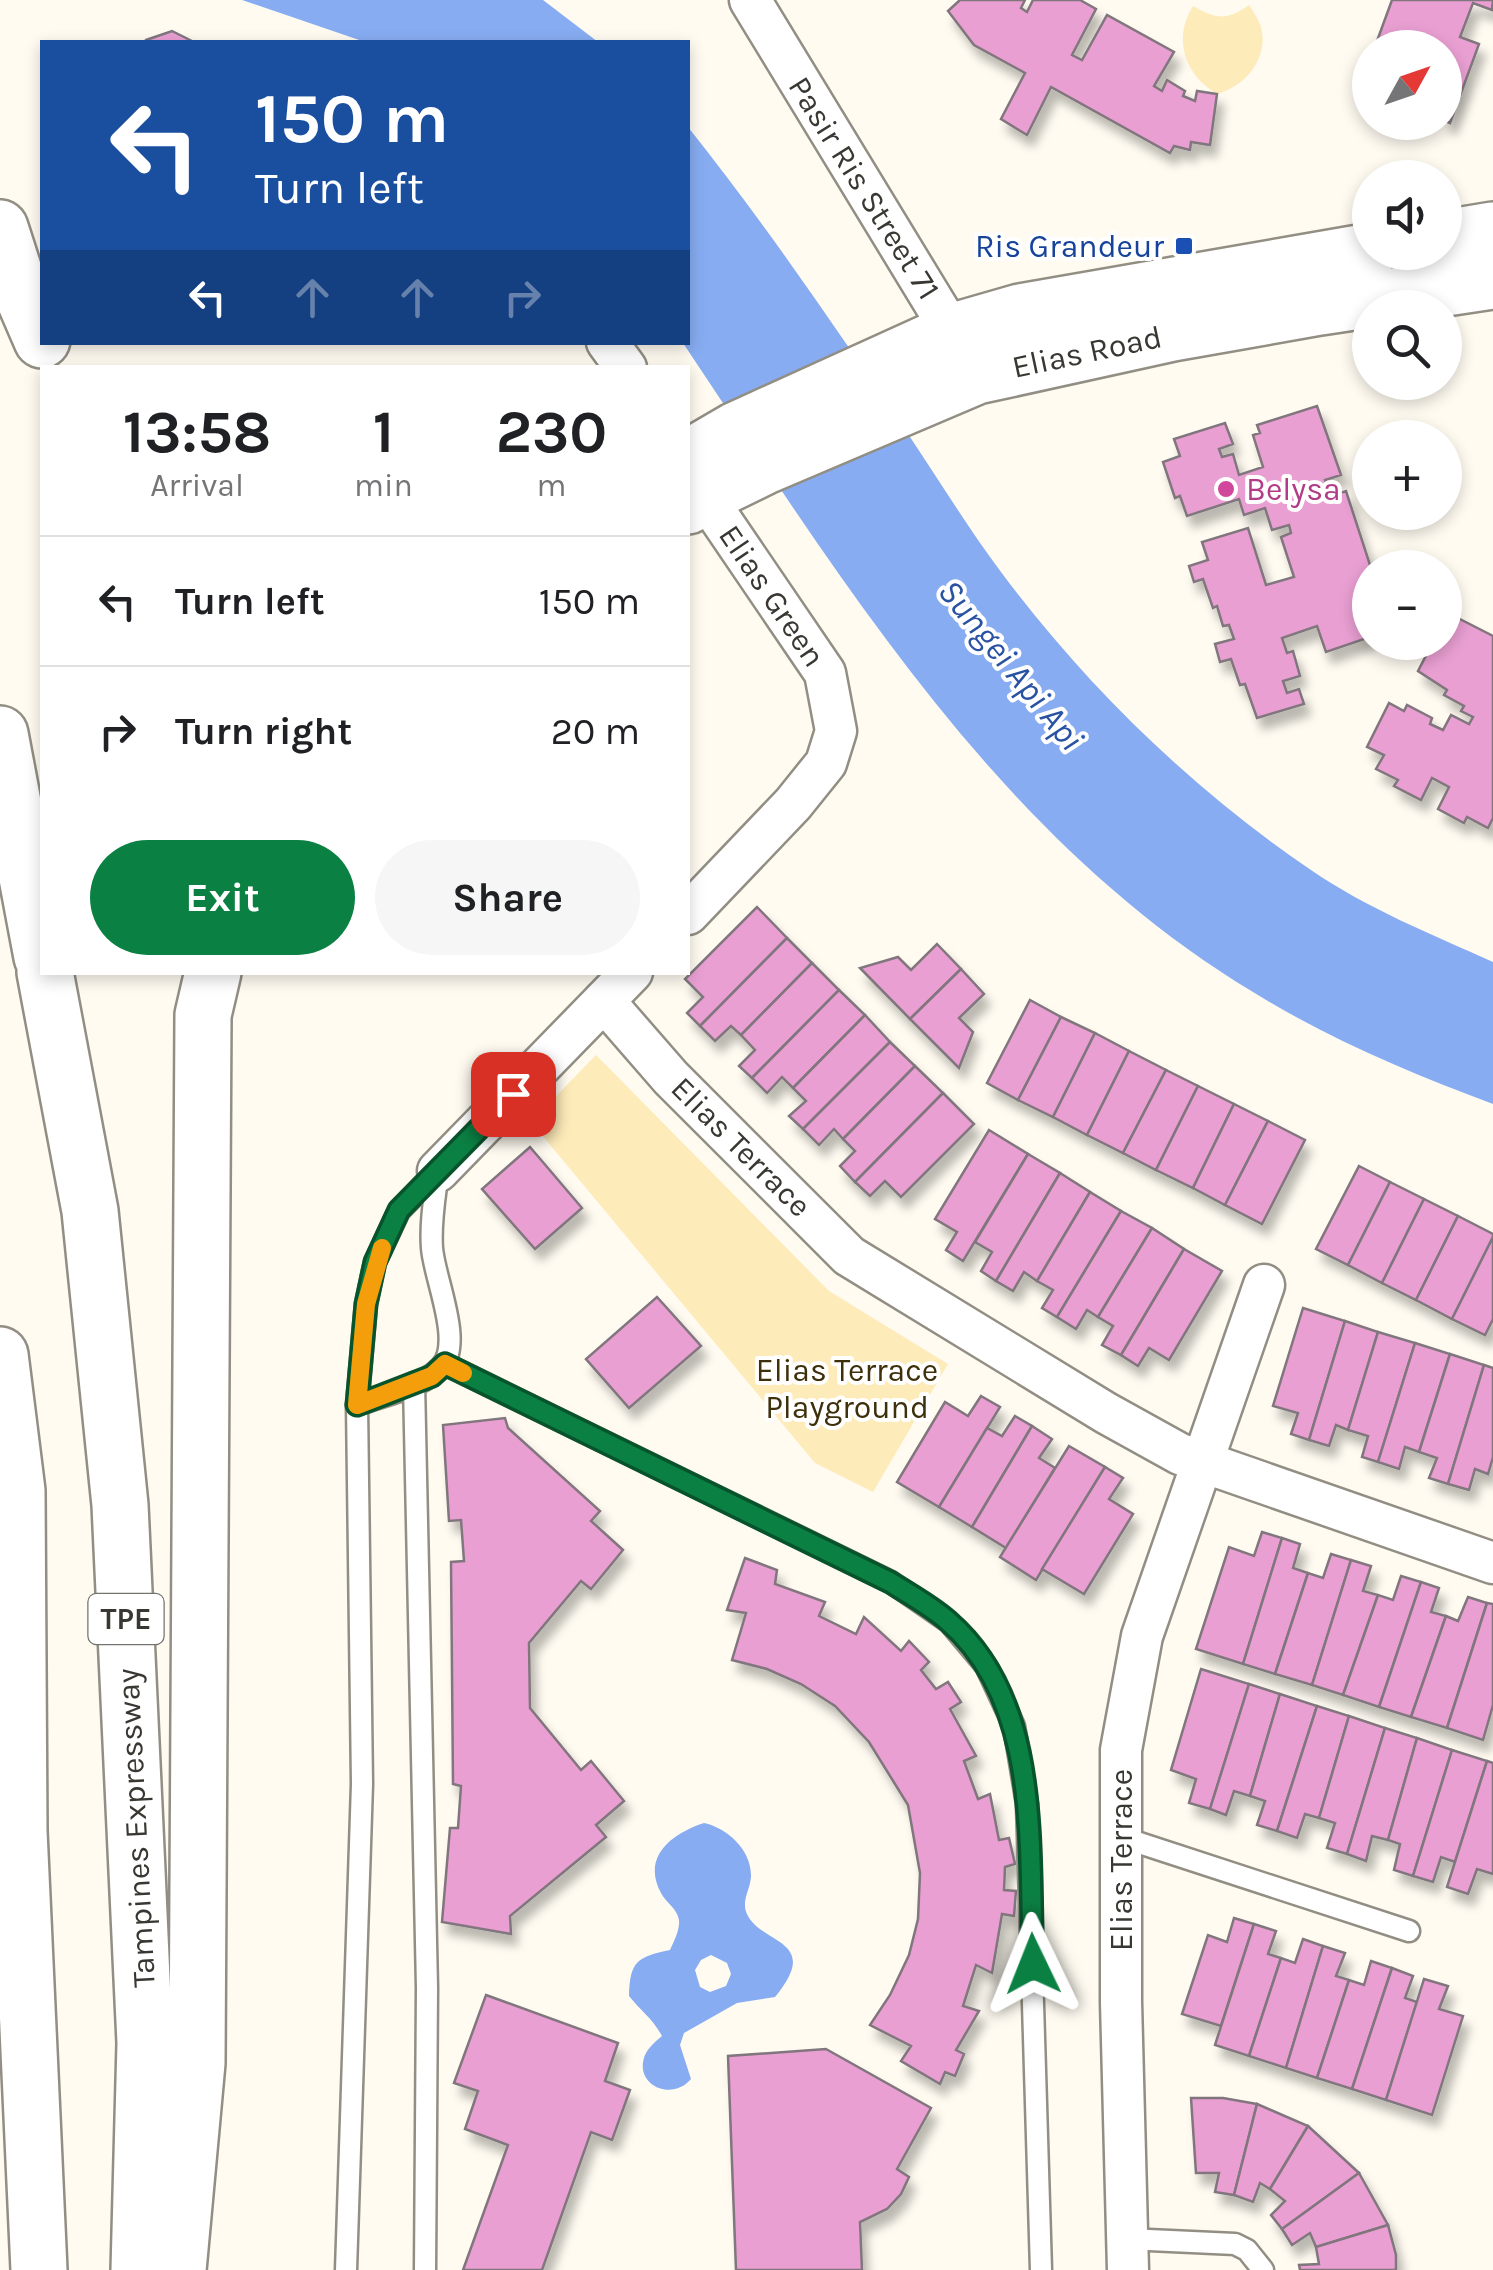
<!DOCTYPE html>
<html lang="en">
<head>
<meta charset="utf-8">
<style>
  body { margin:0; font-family:Karla,sans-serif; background:#f6f6f6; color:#202124; height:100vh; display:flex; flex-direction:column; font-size:38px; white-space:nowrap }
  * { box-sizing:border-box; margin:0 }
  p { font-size:32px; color:#757577 }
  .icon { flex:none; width:55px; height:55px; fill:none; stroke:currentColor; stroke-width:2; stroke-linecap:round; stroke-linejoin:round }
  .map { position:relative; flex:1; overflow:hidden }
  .side { position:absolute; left:40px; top:365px; width:650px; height:610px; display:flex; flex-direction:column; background:#fff; border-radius:0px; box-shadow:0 5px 15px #0003 }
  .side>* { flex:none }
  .guide { position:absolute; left:40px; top:40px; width:650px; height:305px; border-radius:0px; box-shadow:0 5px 15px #0003; background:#1a4fa0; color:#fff; overflow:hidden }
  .needle { width:65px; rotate:50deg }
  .controls { position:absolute; left:1352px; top:30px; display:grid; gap:20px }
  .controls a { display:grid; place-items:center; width:110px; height:110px; border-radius:50%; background:#fff; box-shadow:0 5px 15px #0003; font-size:50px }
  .pin { position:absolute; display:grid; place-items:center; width:85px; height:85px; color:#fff; margin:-42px; border-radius:20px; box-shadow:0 5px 15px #0006 }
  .me { position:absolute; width:110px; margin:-55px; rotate:358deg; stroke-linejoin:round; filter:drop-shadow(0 0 8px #0008) }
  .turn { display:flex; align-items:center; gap:35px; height:210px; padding:0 50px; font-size:45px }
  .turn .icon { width:130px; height:130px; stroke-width:2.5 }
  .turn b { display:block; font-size:70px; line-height:85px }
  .lanes { display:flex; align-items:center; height:95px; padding:0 50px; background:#0003; justify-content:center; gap:50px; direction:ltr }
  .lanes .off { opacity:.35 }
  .eta { display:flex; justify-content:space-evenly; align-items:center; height:170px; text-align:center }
  .eta b { font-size:60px; font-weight:700; line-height:70px }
  .cta { display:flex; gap:20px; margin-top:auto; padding:20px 50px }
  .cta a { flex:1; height:115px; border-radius:60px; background:#0b8043; color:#fff; font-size:40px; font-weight:700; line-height:115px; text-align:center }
  .cta a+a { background:#f6f6f6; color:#202124 }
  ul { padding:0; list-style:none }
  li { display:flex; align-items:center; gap:30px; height:130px; padding:0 50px; border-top:2px solid #e0e0e0 }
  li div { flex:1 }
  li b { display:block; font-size:38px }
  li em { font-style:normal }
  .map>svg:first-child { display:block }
  .green { fill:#feebba }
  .water { fill:#87acf1; fill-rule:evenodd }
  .building { fill:#e99fd2; stroke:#81767d; stroke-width:2.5; filter:url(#shadow) }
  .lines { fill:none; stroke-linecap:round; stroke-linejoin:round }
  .lane-casing { stroke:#928e83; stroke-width:25 }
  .street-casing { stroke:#928e83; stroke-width:45 }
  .secondary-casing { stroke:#928e83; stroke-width:60 }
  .highway-casing { stroke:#928e83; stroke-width:60 }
  .lane { stroke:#fff; stroke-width:20 }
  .street { stroke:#fff; stroke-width:40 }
  .secondary { stroke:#fff; stroke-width:55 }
  .highway { stroke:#fff; stroke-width:55 }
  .route-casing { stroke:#07532c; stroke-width:25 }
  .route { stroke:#0b8043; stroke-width:18 }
  .slow { stroke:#f59e0b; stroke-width:18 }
  .transit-dot { fill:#1a4fb4; stroke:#fff; stroke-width:4 }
  .hotel-dot { fill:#d1479c; stroke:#fff; stroke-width:4 }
  .labels { text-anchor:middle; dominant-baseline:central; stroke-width:8; stroke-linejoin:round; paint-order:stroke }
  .shield { fill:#fff; stroke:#747370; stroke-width:2.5 }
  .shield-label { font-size:30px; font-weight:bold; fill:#393732 }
  .street-label { font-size:32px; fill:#393732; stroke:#fff }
  .transit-label { font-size:32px; fill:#164399; stroke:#fff; text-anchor:end }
  .hotel-label { font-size:32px; fill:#b23c85; stroke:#fff; text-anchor:start }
  .park-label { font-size:32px; fill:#3d300b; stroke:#fff }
  .water-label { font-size:35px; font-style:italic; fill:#2a52a3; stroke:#fff }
</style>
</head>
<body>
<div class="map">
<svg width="1493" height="2270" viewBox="0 0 1493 2270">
  <defs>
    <filter id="shadow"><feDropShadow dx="6" dy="11" stdDeviation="5" flood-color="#0004"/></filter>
  </defs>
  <rect width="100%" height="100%" fill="#fffbf1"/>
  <g class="green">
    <path d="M1249 5C1253 11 1259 20 1261 27 1269 58 1246 86 1217 94 1185 75 1172 39 1193 6 1216 19 1227 21 1249 5Z"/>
    <path d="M596 1055 829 1291 948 1364 873 1492 815 1463 531 1122Z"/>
  </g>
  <g class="water">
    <path d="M242 0H543L598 42H365Z"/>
    <path d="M688 127C767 226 837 330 908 434 939 480 968 528 1001 572 1087 687 1193 790 1311 870 1368 909 1431 934 1493 962V1104C1410 1073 1329 1039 1253 992 999 839 844 583 683 343L688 342Z"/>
    <path d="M704 1823C727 1828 752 1850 751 1877 750 1890 741 1901 747 1914 761 1945 823 1939 775 1997L737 2003 684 2033 680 2045 691 2079C672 2102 633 2085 645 2055 648 2048 656 2041 662 2036 653 2019 640 2010 629 1996 630 1961 637 1957 670 1950 674 1941 680 1930 679 1920 677 1908 666 1903 661 1893 641 1856 673 1833 704 1823ZM711 1955 727 1963 731 1974 726 1986 710 1992 700 1987 695 1970 701 1960Z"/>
  </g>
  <g class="building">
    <path d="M960 0H1025L1021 8 1027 12 1033 0H1080L1096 9 1072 55 1082 60 1107 15 1174 52 1154 86 1162 91 1167 80 1185 91 1183 96 1195 101 1197 91 1217 94 1210 145 1191 142 1190 150 1174 146 1170 153 1051 87 1027 135 1001 119 1025 73 974 45 948 11Z"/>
    <path d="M1392 0H1493L1492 10 1473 3 1460 37 1479 44 1450 123 1445 121V48H1394L1377 41Z"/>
    <path d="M172 31 194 42H146V40Z"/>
    <path d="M1317 406 1341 475 1325 480 1331 496 1346 491 1371 568 1370 637 1326 652 1317 626 1282 638 1287 653 1293 651 1300 676 1283 681 1287 693 1299 689 1304 704 1257 718 1245 684 1240 685 1231 659 1220 662 1215 644 1234 639 1229 625 1223 626 1217 606 1213 608 1203 579 1194 582 1189 566 1208 560 1202 542 1248 528 1266 585 1294 577 1281 537 1291 533 1289 525 1272 530 1265 508 1244 515 1239 499 1187 516 1180 496 1175 498 1163 462 1180 456 1174 439 1225 423 1233 444 1219 449 1222 457 1233 454 1239 475 1263 467 1253 435 1260 433 1257 425Z"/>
    <path d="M1448 613 1493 636V818L1488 828 1467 817 1464 823 1438 809 1449 787 1432 778 1421 800 1394 786 1398 780 1376 769 1384 755 1367 747 1389 703 1404 711 1407 705 1432 718 1430 724 1443 730 1451 715 1469 724 1473 717 1461 711 1464 706 1444 695 1447 690 1418 671 1433 642H1445V619Z"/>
    <path d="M757 907 787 938 700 1026 687 1013 703 997 685 979Z"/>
    <path d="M787 938 812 963 741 1035 731 1026 715 1041 700 1026Z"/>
    <path d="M937 944 961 969 910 1019 860 968 898 957 911 970Z"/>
    <path d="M812 963 839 990 752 1078 739 1066 755 1050 741 1035Z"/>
    <path d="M961 969 984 994 959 1018 973 1032 959 1068 910 1019Z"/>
    <path d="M839 990 865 1015 793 1088 782 1077 767 1093 752 1078Z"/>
    <path d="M1030 1000 1061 1017 1018 1100 987 1083Z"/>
    <path d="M865 1015 890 1042 803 1129 789 1116 806 1101 793 1088Z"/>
    <path d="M1061 1017 1095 1033 1053 1117 1018 1100Z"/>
    <path d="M1095 1033 1129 1051 1087 1135 1053 1117Z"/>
    <path d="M890 1042 915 1066 843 1139 834 1129 819 1145 803 1129Z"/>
    <path d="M1129 1051 1166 1070 1123 1153 1087 1135Z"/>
    <path d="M915 1066 943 1093 855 1182 840 1166 855 1151 843 1139Z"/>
    <path d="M1166 1070 1198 1086 1156 1170 1123 1153Z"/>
    <path d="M1198 1086 1234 1104 1193 1188 1156 1170Z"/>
    <path d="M943 1093 974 1124 901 1197 885 1181 870 1196 855 1182Z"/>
    <path d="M1234 1104 1268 1121 1225 1205 1193 1188Z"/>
    <path d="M1268 1121 1305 1140 1262 1224 1225 1205Z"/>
    <path d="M989 1130 1028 1154 963 1261 946 1250 957 1232 935 1219Z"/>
    <path d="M530 1147 582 1208 535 1249 482 1189Z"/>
    <path d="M1028 1154 1060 1173 996 1281 981 1271 992 1252 975 1242Z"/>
    <path d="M1359 1166 1390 1182 1348 1265 1316 1249Z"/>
    <path d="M1060 1173 1090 1192 1037 1281 1024 1272 1013 1291 996 1281Z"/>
    <path d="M1390 1182 1424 1199 1382 1283 1348 1265Z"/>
    <path d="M1090 1192 1121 1211 1057 1317 1042 1308 1053 1290 1037 1281Z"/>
    <path d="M1424 1199 1458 1216 1416 1300 1382 1283Z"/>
    <path d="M1121 1211 1152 1228 1098 1317 1087 1310 1076 1329 1057 1317Z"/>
    <path d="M1458 1216 1493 1234V1237L1452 1319 1416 1300Z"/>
    <path d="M1152 1228 1184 1249 1121 1355 1102 1345 1113 1326 1098 1317Z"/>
    <path d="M1493 1237V1319L1485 1335 1452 1319Z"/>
    <path d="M1184 1249 1222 1271 1169 1360 1149 1348 1138 1366 1121 1355Z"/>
    <path d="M657 1297 701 1346 629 1408 586 1359Z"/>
    <path d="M1303 1308 1345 1321 1309 1440 1291 1434 1298 1413 1273 1406Z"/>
    <path d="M1345 1321 1378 1332 1348 1430 1336 1425 1329 1446 1309 1440Z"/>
    <path d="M1378 1332 1415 1343 1378 1462 1362 1457 1368 1436 1348 1430Z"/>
    <path d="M1415 1343 1450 1354 1419 1452 1405 1447 1399 1469 1378 1462Z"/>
    <path d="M1450 1354 1484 1365 1448 1484 1429 1478 1437 1458 1419 1452Z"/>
    <path d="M1484 1365 1493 1368V1457L1488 1474 1475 1469 1469 1490 1448 1484Z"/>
    <path d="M981 1396 1000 1407 939 1507 897 1482 945 1402 968 1416Z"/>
    <path d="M1015 1416 1032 1426 972 1527 939 1507 987 1428 1002 1436Z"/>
    <path d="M505 1418 508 1428 600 1511 591 1521 623 1550 591 1589 581 1581 529 1643 530 1708 581 1770 591 1761 624 1801 596 1825 606 1837 510 1916 511 1934 442 1922 450 1828H458L461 1786 453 1784 451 1562 464 1561 461 1520 449 1521 443 1425Z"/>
    <path d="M1032 1426 1052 1439 1039 1458 1055 1468 1006 1548 972 1527Z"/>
    <path d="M1069 1446 1105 1467 1036 1580 1000 1557Z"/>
    <path d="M1105 1467 1123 1478 1109 1499 1133 1514 1084 1594 1042 1569Z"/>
    <path d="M1262 1532 1282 1538 1243 1664 1196 1649 1229 1547 1254 1556Z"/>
    <path d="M1282 1538 1300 1544 1293 1568 1308 1573 1275 1674 1243 1664Z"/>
    <path d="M1331 1554 1351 1560 1312 1685 1275 1674 1308 1573 1323 1578Z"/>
    <path d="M745 1558 777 1570 775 1584 825 1602 819 1616 856 1634 864 1617 901 1651 909 1641 929 1662 921 1670 936 1689 948 1682 961 1702 950 1709 976 1756 964 1761 978 1799 990 1794 999 1840 1009 1838 1015 1864 1005 1867 1004 1890 1016 1891 1014 1916 1002 1914 992 1973 976 1965 963 2006 979 2011 956 2050 964 2054 955 2076 945 2072 940 2084 901 2061 911 2046 870 2025 890 1995 909 1955 918 1919 920 1873 908 1805 869 1742 835 1706 801 1684 767 1669 732 1660 746 1613 727 1610Z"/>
    <path d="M1351 1560 1371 1566 1363 1591 1378 1595 1343 1695 1312 1685Z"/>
    <path d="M1401 1576 1421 1582 1379 1707 1343 1695 1378 1595 1393 1600Z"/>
    <path d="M1421 1582 1439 1588 1431 1612 1446 1616 1411 1717 1379 1707Z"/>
    <path d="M1468 1597 1487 1603 1447 1728 1411 1717 1446 1616 1458 1621Z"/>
    <path d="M1487 1603 1493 1604V1705L1483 1740 1447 1728Z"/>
    <path d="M1201 1669 1249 1684 1210 1809 1189 1803 1196 1779 1171 1770Z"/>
    <path d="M1249 1684 1280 1694 1250 1796 1234 1791 1226 1815 1210 1809Z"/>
    <path d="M1280 1694 1317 1706 1277 1831 1257 1825 1265 1801 1250 1796Z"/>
    <path d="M1317 1706 1349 1716 1319 1818 1305 1814 1297 1838 1277 1831Z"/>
    <path d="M1349 1716 1385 1728 1347 1854 1327 1848 1335 1823 1319 1818Z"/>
    <path d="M1385 1728 1417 1738 1388 1840 1372 1836 1366 1861 1347 1854Z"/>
    <path d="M1417 1738 1452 1750 1413 1876 1394 1870 1400 1844 1388 1840Z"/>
    <path d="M1452 1750 1487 1761 1455 1862 1441 1857 1433 1882 1413 1876Z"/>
    <path d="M1487 1761 1493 1763V1874L1477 1869 1468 1894 1447 1887Z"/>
    <path d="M1234 1918 1254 1924 1221 2026 1182 2014 1208 1935 1227 1942Z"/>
    <path d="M1254 1924 1276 1931 1268 1954 1281 1958 1249 2056 1215 2045Z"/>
    <path d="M1303 1939 1323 1946 1286 2068 1249 2056 1281 1958 1295 1963Z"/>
    <path d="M1323 1946 1345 1953 1336 1976 1349 1980 1317 2078 1286 2068Z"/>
    <path d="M1371 1961 1392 1968 1352 2089 1317 2078 1349 1980 1364 1985Z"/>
    <path d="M1392 1968 1413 1976 1405 1998 1417 2002 1386 2100 1352 2089Z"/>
    <path d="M1424 1979 1448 1986 1439 2009 1463 2016 1432 2115 1386 2100Z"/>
    <path d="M486 1995 618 2043 605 2081 630 2090 612 2140 591 2132 542 2270H463L508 2145 465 2129 478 2091 454 2083Z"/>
    <path d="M826 2049 931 2108 897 2169 909 2177 901 2194 887 2209 860 2222 862 2270H736L728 2056Z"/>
    <path d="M1191 2098H1223L1257 2104 1234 2195 1215 2192 1219 2173H1196Z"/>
    <path d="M1257 2104 1308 2126 1270 2189 1260 2183 1253 2202 1234 2195Z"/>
    <path d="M1308 2126 1359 2173 1282 2229 1271 2215 1285 2201 1270 2189Z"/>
    <path d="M1359 2173 1388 2225 1316 2247 1310 2233 1292 2245 1282 2229Z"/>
    <path d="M1388 2225 1396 2255V2270H1300L1299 2265 1319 2264 1316 2247Z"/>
  </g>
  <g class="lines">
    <g class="lane-casing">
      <g id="lane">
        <path d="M445 1364 891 1582 949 1622 986 1666 1014 1726 1027 1804 1041 2270"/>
        <path d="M414 1383 427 1988 425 2270"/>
        <path d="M357 1405C383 1395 422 1388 441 1367 464 1343 434 1278 432 1248 430 1222 435 1196 438 1171"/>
        <path d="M1121 1837 1409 1931"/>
        <path d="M1127 2239 1235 2244 1247 2250 1263 2270"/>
        <path d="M346 2270 362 1784 357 1405 366 1304 375 1262 399 1211 438 1171"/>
      </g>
    </g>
    <g class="street-casing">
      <g id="street">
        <path d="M750 0 966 355"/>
        <path d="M607 342 626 368"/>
        <path d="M688 914 793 804 826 763 836 731 825 673 691 476"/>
        <path d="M604 1001 671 1078 849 1256 1106 1413 1180 1454 1493 1563"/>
        <path d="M438 1171 632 972"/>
        <path d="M1128 2270 1121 2002V1750L1142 1636 1264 1285"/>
      </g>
    </g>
    <g class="secondary-casing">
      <g id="secondary">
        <path d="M1445 238 1493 230"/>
        <path d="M688 458 736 430 954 331 1020 312 1370 251"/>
        <path d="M704 496 763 467 977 376 1173 333 1320 307 1493 281"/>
      </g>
    </g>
    <g class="highway-casing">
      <g id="highway">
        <path d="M0 228 19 287 42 340"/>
        <path d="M688 506 704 496"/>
        <path d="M0 734 42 957"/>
        <path d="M45 972 90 1211 120 1505 145 2043 139 2270"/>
        <path d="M0 1355 17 1491 19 1831 39 2270"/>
        <path d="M178 2270 197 2063 203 1015 213 972"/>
      </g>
    </g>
    <use href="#lane" class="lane"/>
    <use href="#street" class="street"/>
    <use href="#secondary" class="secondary"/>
    <use href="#highway" class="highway"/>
  </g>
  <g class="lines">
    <g class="route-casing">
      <path id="route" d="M513 1094 399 1210 375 1262 366 1304 357 1405 432 1376 445 1364 890 1582C909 1594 931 1606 948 1621 1043 1703 1028 1851 1033 1964"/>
    </g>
    <use href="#route" class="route"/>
    <path class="slow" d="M382 1248 366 1304 357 1405 432 1376 445 1364 463 1373"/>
  </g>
  <rect class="transit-dot" x="1174" y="236" width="20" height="20" rx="5"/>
  <circle class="hotel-dot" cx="1226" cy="489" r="10"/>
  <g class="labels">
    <rect class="shield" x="88.5" y="1594" width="75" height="50" rx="8"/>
    <g class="shield-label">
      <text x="126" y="1619">TPE</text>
    </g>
    <g class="street-label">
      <text transform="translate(864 188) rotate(58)">Pasir Ris Street 71</text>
      <text transform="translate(1087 352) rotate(-12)">Elias Road</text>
      <text transform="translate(772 596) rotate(56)">Elias Green</text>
      <text transform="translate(741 1147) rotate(45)">Elias Terrace</text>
      <text transform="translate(136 1828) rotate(-93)">Tampines Expressway</text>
      <text transform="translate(1121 1860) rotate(-90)">Elias Terrace</text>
    </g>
    <g class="transit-label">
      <text x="1164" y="246">Ris Grandeur</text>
    </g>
    <g class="hotel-label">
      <text x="1246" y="489">Belysa</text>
    </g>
    <g class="park-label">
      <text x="847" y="1370">Elias Terrace<tspan x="847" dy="37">Playground</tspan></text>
    </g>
    <g class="water-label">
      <text transform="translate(1011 665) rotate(51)">Sungei Api Api</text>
    </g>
  </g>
</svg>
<div class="controls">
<a><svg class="needle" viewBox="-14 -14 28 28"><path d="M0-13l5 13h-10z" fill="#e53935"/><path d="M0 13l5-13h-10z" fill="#757577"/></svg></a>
<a><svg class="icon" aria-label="sound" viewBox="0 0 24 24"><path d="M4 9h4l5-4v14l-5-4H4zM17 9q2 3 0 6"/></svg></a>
<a><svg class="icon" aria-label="search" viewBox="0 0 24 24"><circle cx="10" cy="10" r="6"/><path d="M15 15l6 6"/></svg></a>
<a>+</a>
<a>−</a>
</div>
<div class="pin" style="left:513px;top:1094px;background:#d93025"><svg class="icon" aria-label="arrive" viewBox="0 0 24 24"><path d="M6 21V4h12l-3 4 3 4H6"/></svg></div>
<svg class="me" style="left:1033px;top:1964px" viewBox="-20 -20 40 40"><path d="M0-17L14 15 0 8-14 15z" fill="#0b8043" stroke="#fff" stroke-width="4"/></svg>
<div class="guide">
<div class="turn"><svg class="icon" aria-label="left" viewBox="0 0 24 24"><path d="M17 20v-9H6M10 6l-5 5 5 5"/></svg><div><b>150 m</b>Turn left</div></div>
<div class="lanes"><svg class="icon" aria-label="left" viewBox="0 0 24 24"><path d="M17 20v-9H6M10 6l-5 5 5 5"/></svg><svg class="icon off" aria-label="ahead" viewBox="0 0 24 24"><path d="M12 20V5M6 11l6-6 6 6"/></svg><svg class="icon off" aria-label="ahead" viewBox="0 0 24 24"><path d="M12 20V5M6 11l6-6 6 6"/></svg><svg class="icon off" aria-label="right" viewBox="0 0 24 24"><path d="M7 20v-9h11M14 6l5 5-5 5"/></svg></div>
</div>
<section class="side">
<div class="eta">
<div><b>13:58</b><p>Arrival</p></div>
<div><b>1</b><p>min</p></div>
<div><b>230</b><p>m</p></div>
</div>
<ul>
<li><svg class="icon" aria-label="left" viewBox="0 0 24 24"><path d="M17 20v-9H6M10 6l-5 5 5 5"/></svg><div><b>Turn left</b></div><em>150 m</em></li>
<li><svg class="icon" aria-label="right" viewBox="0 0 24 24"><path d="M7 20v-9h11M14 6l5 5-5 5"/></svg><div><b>Turn right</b></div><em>20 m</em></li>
</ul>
<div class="cta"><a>Exit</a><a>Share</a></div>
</section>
</div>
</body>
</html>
